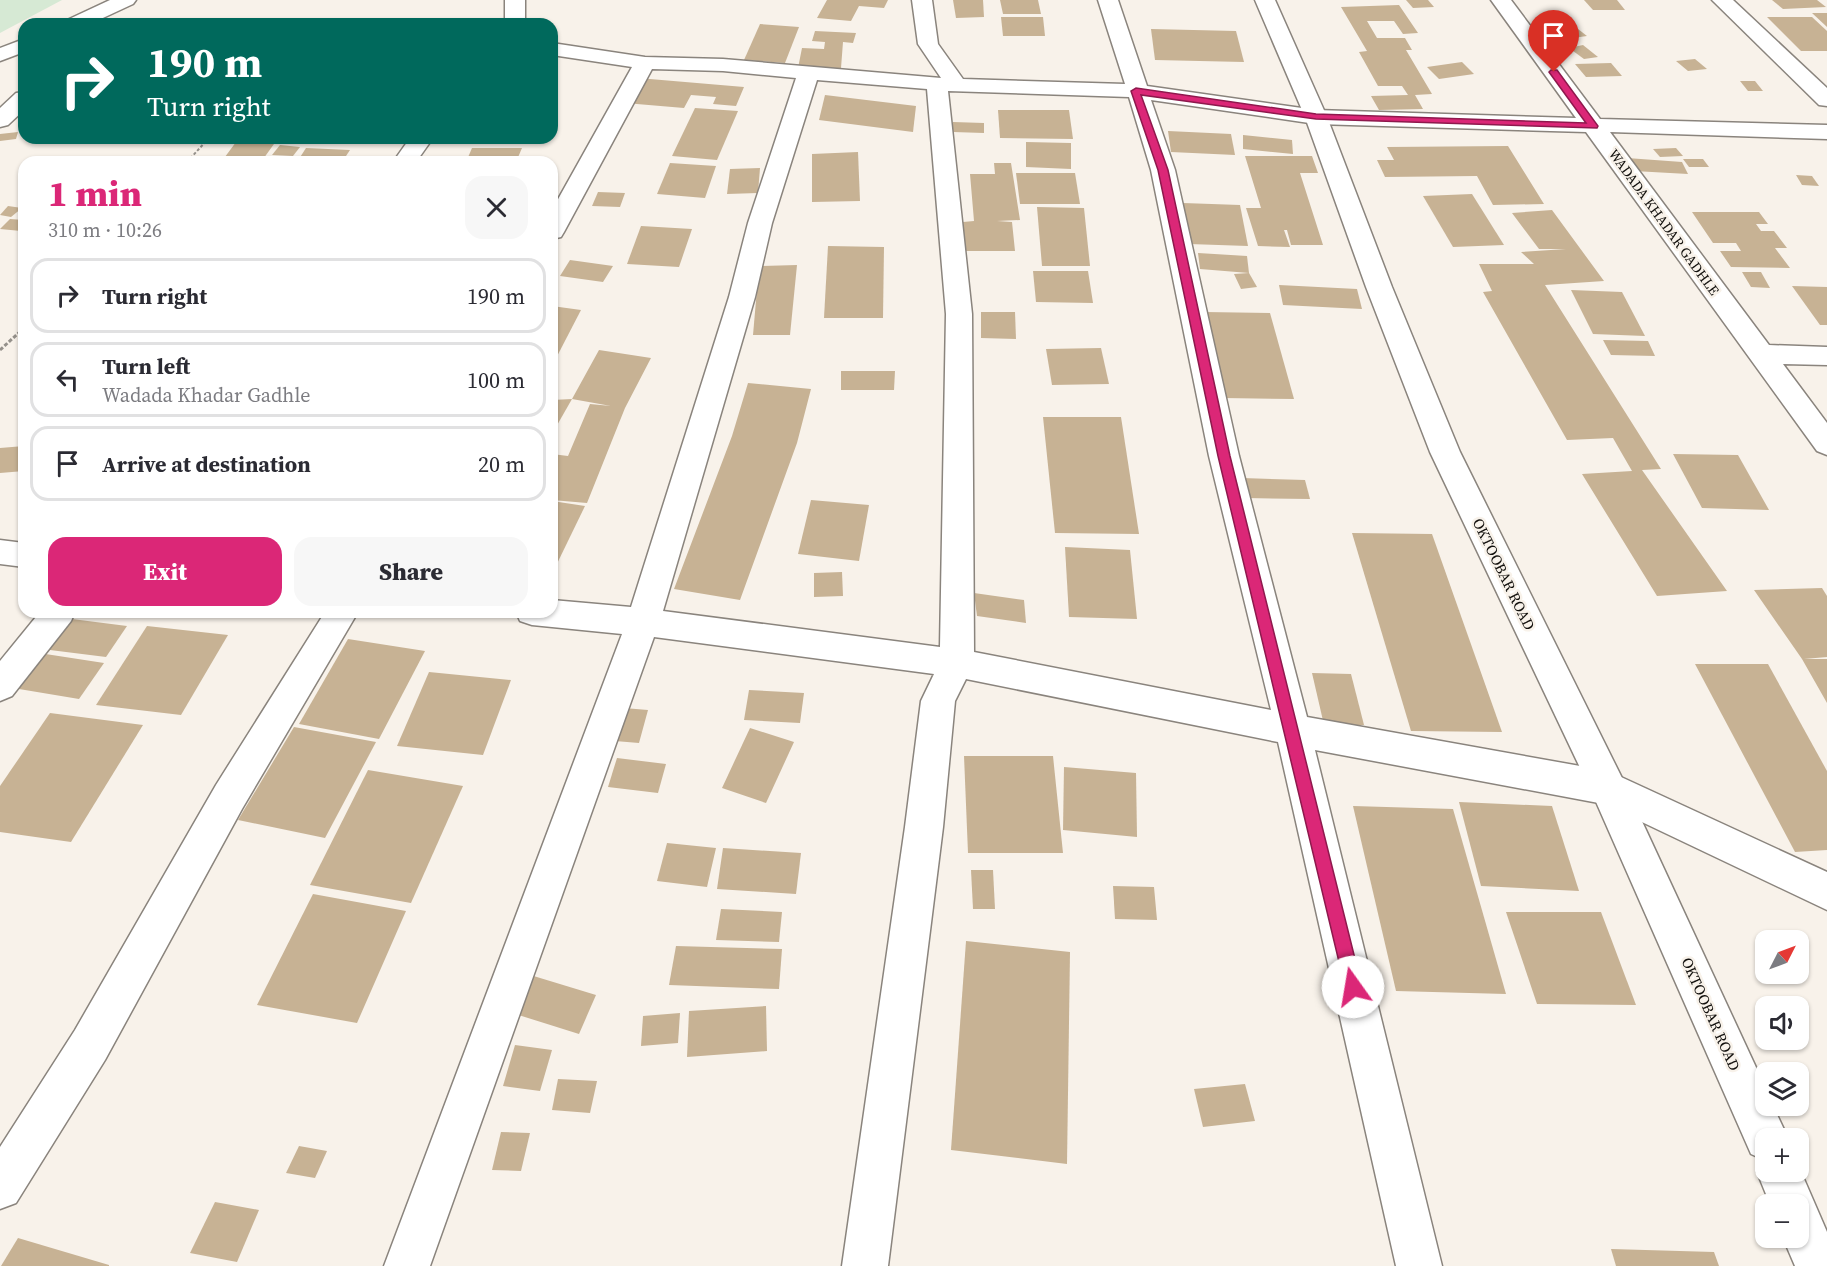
<!DOCTYPE html>
<html lang="en">
<head>
<meta charset="utf-8">
<style>
  body { margin:0; font-family:"Source Serif 4",serif; background:#f7f7f7; color:#2b2b33; height:100vh; display:flex; flex-direction:column; font-size:22px; white-space:nowrap }
  * { box-sizing:border-box; margin:0 }
  p { font-size:20px; color:#7c7c81 }
  .icon { flex:none; width:33px; height:33px; fill:none; stroke:currentColor; stroke-width:2; stroke-linecap:round; stroke-linejoin:round }
  .map { position:relative; flex:1; overflow:hidden }
  .sheet { position:absolute; left:18px; top:156px; width:540px; height:462px; display:flex; flex-direction:column; background:#fff; border-radius:18px; box-shadow:0 2px 4px #0004 }
  .sheet>* { flex:none }
  .hud { position:absolute; left:18px; top:18px; width:540px; height:126px; border-radius:18px; box-shadow:0 2px 4px #0004; background:#00695c; color:#fff; overflow:hidden }
  .needle { width:39px; rotate:48deg }
  .buttons { position:absolute; left:1755px; top:930px; display:grid; gap:12px }
  .buttons a { display:grid; place-items:center; width:54px; height:54px; border-radius:12px; background:#fff; box-shadow:0 2px 4px #0004; font-size:30px }
  .pin { position:absolute; display:grid; place-items:center; width:51px; height:51px; color:#fff; margin:-62px -26px; border-radius:50% 50% 50% 0; rotate:-45deg; box-shadow:0 0 6px #0007 }
  .pin .icon { rotate:45deg }
  .me { position:absolute; width:66px; margin:-33px; rotate:347deg; stroke-linejoin:round; filter:drop-shadow(0 0 4px #0008) }
  .turn { display:flex; align-items:center; gap:21px; height:126px; padding:0 30px; font-size:27px }
  .turn .icon { width:78px; height:78px; stroke-width:2.5 }
  .turn b { display:block; font-size:42px; line-height:51px }
  .round { display:grid; place-items:center; flex:none; width:63px; height:63px; border-radius:18px; background:#f7f7f7 }
  .overview { display:flex; align-items:center; justify-content:space-between; height:102px; padding:0 30px }
  h1 { font-size:36px; font-weight:800; line-height:45px; color:#db2777 }
  .button { display:flex; gap:12px; margin-top:auto; padding:12px 30px }
  .button a { flex:1; height:69px; border-radius:18px; background:#db2777; color:#fff; font-size:24px; font-weight:800; line-height:69px; text-align:center }
  .button a+a { background:#f7f7f7; color:#2b2b33 }
  ul { padding:0; list-style:none }
  li { display:flex; align-items:center; gap:18px; height:75px; margin:0 12px 9px; padding:0 18px; border:3px solid #e1e1e2; border-radius:18px }
  li div { flex:1 }
  li b { display:block; font-size:22px }
  li em { font-style:normal }
  .map>svg:first-child { display:block }
  .green { fill:#d6e9d4 }
  .building { fill:#c7b294 }
  .lines { fill:none; stroke-linecap:round; stroke-linejoin:round }
  .street-casing { stroke:#8a847d; stroke-width:3 }
  .secondary-casing { stroke:#8a847d; stroke-width:3 }
  .path-far1 { stroke:#95918b; stroke-width:2; stroke-dasharray:3 2; stroke-linecap:butt }
  .path { stroke:#95918b; stroke-width:3; stroke-dasharray:4 2; stroke-linecap:butt }
  .street { fill:#fff; fill-rule:evenodd }
  .secondary { fill:#fff; fill-rule:evenodd }
  .route { fill:#db2777; stroke:#8e194d; stroke-width:1.5 }
  .labels { text-anchor:middle; dominant-baseline:central; stroke-width:5; stroke-linejoin:round; paint-order:stroke }
  .far-street-label { font-size:14px; fill:#12100d; stroke:#f8f2ea }
  .street-label { font-size:15px; fill:#12100d; stroke:#f8f2ea }
</style>
</head>
<body>
<div class="map">
<svg width="1827" height="1266" viewBox="0 0 1827 1266">
  <rect width="100%" height="100%" fill="#f8f2ea"/>
  <path class="green" d="M0 0H62L0 33Z"/>
  <g class="building">
    <path d="M827 0H888L884 8 859 6 851 21 817 18Z"/>
    <path d="M953 0H983L984 17 956 18Z"/>
    <path d="M1000 0H1038L1041 14H1003Z"/>
    <path d="M1406 0H1428L1434 7 1413 8Z"/>
    <path d="M1584 0H1617L1625 10H1593Z"/>
    <path d="M1772 0H1817L1826 7 1783 9Z"/>
    <path d="M1399 5 1418 33 1403 34 1394 21H1367L1377 38H1405L1412 50H1406L1432 94 1415 95 1423 109 1379 110 1371 96 1408 95 1402 86H1378L1359 52 1367 51 1341 7Z"/>
    <path d="M1812 13H1827V27Z"/>
    <path d="M1001 17H1043L1045 36H1003Z"/>
    <path d="M1767 17H1812L1827 31V51H1801Z"/>
    <path d="M760 24 799 27 785 63 744 60Z"/>
    <path d="M1151 29 1236 31 1244 62 1155 60Z"/>
    <path d="M1578 29 1587 36 1573 38 1565 31Z"/>
    <path d="M815 31 856 33 853 43 843 42 841 68H798L802 48 824 49 825 42 812 41Z"/>
    <path d="M1583 45 1598 57 1584 59 1569 48Z"/>
    <path d="M1695 59 1707 69 1688 71 1676 61Z"/>
    <path d="M1462 62 1474 74 1439 79 1427 67Z"/>
    <path d="M1611 63 1622 76 1586 77 1575 64Z"/>
    <path d="M638 78 744 87 736 106 713 104 716 97 691 95 684 108 625 103Z"/>
    <path d="M1740 81H1755L1763 91H1748Z"/>
    <path d="M825 95 916 106 913 132 819 120Z"/>
    <path d="M695 108 738 111 717 160 672 156Z"/>
    <path d="M998 110H1069L1073 139 1000 138Z"/>
    <path d="M953 122 984 123V133L953 132Z"/>
    <path d="M1168 131 1231 134 1235 155 1171 152Z"/>
    <path d="M18 132 16 139 0 141V134Z"/>
    <path d="M1243 135 1292 140 1293 154 1243 149Z"/>
    <path d="M90 138H116V140L89 144Z"/>
    <path d="M224 138H264L260 143 274 144 261 162 222 161 236 142H221Z"/>
    <path d="M1026 142 1071 143V169L1026 167Z"/>
    <path d="M280 145 300 147 293 156 272 155Z"/>
    <path d="M1508 146 1544 204 1493 205 1477 176 1385 177 1377 160H1394L1387 147Z"/>
    <path d="M306 148 350 150 342 162H297Z"/>
    <path d="M472 148H522L516 162H466Z"/>
    <path d="M1676 148 1683 156 1660 157 1653 149Z"/>
    <path d="M858 152 860 201 812 202V154Z"/>
    <path d="M1245 156H1312L1318 173H1300L1323 245H1291L1287 230H1284L1290 247 1258 246 1246 208H1261Z"/>
    <path d="M1627 158 1682 162 1688 174 1634 171Z"/>
    <path d="M1683 159H1703L1709 167H1689Z"/>
    <path d="M670 163 716 166 705 198 657 194Z"/>
    <path d="M994 163H1011L1020 220 997 221 1012 222 1015 251H964L963 222 974 221 970 174H995Z"/>
    <path d="M760 168 758 193 727 194 730 169Z"/>
    <path d="M1016 173H1075L1080 204H1020Z"/>
    <path d="M1796 175 1812 176 1819 186 1802 185Z"/>
    <path d="M598 192 625 193 620 207 592 206Z"/>
    <path d="M1472 194 1504 245 1453 247 1423 196Z"/>
    <path d="M1183 203 1240 205 1248 246 1189 244Z"/>
    <path d="M8 206 22 208 11 217 0 215Z"/>
    <path d="M1037 207 1084 208 1090 266H1042Z"/>
    <path d="M1552 210 1604 281 1545 285 1661 469 1642 470 1727 591 1657 596 1582 474 1632 471 1621 452 1613 438 1567 440 1483 292 1492 291 1479 264H1534L1521 252 1566 249H1539L1512 213Z"/>
    <path d="M1692 212H1759L1768 224H1756L1761 231H1774L1787 248H1775L1790 268 1731 267 1720 251H1741L1736 243H1713Z"/>
    <path d="M10 219 24 220V228L21 231 0 229Z"/>
    <path d="M641 226 692 229 679 267 627 264Z"/>
    <path d="M828 246 884 247 883 318H824Z"/>
    <path d="M1198 253 1247 256 1249 273 1200 269Z"/>
    <path d="M570 260 613 266 603 282 560 276Z"/>
    <path d="M797 265 790 335H753L759 266Z"/>
    <path d="M1033 271H1088L1093 303 1036 302Z"/>
    <path d="M1742 272H1761L1770 288 1751 287Z"/>
    <path d="M1249 273 1257 287 1241 289 1234 274Z"/>
    <path d="M1279 285 1357 289 1362 309 1283 305Z"/>
    <path d="M1792 286 1827 287V325H1820Z"/>
    <path d="M1571 290 1622 292 1645 336 1593 334Z"/>
    <path d="M552 306 581 310 552 366Z"/>
    <path d="M981 312H1015L1016 339 981 338Z"/>
    <path d="M1205 312 1270 313 1294 399 1223 398Z"/>
    <path d="M1603 340 1648 341 1655 356 1611 355Z"/>
    <path d="M1101 348 1109 384 1052 385 1046 349Z"/>
    <path d="M599 350 651 358 625 408 587 503 552 500V454L568 456 590 404 611 406 572 399Z"/>
    <path d="M841 371H895L894 390H841Z"/>
    <path d="M748 383 811 389 797 443 740 600 674 589 732 436Z"/>
    <path d="M572 399 552 434V400Z"/>
    <path d="M1043 417H1121L1139 534 1055 533Z"/>
    <path d="M24 446V471L0 473V448Z"/>
    <path d="M1673 454 1738 455 1769 510 1702 508Z"/>
    <path d="M1242 478 1305 480 1310 499 1246 498Z"/>
    <path d="M811 500 869 505 859 561 798 554Z"/>
    <path d="M552 501 585 506 552 574Z"/>
    <path d="M1352 533 1432 534 1502 732 1411 731Z"/>
    <path d="M1065 547 1130 550 1137 619 1069 617Z"/>
    <path d="M842 572 843 596 814 597V573Z"/>
    <path d="M1822 588 1827 596V657L1804 659H1827V703L1802 659 1754 590Z"/>
    <path d="M974 593 1024 600 1026 623 977 616Z"/>
    <path d="M64 618 127 626 106 657 42 649Z"/>
    <path d="M147 626 228 635 181 715 96 705Z"/>
    <path d="M348 639 425 651 379 739 299 724Z"/>
    <path d="M39 653 104 663 79 699 13 688Z"/>
    <path d="M1695 664H1768L1827 771V850L1795 852Z"/>
    <path d="M429 672 511 680 483 755 397 746Z"/>
    <path d="M1312 673 1351 674 1364 725H1324Z"/>
    <path d="M749 690 804 693 800 723 744 720Z"/>
    <path d="M624 708 648 710 639 743 615 741Z"/>
    <path d="M50 713 143 725 71 842 0 832V786Z"/>
    <path d="M294 727 376 742 325 838 238 820Z"/>
    <path d="M750 728 794 742 766 803 722 788Z"/>
    <path d="M964 756H1053L1063 853H968Z"/>
    <path d="M617 758 666 764 658 793 608 787Z"/>
    <path d="M1064 767 1136 773 1137 837 1063 830Z"/>
    <path d="M368 770 463 786 411 903 310 885Z"/>
    <path d="M1459 802 1552 806 1579 891 1481 886Z"/>
    <path d="M1353 806 1453 809 1506 994 1396 991Z"/>
    <path d="M667 843 716 848 707 887 657 881Z"/>
    <path d="M723 848 801 853 796 894 717 889Z"/>
    <path d="M971 870H993L995 909H973Z"/>
    <path d="M1113 886 1154 887 1157 920 1115 919Z"/>
    <path d="M313 894 406 911 357 1023 257 1005Z"/>
    <path d="M721 909 782 912 779 942 716 940Z"/>
    <path d="M1506 912H1601L1636 1005 1537 1004Z"/>
    <path d="M966 941 1070 952 1067 1164 951 1150Z"/>
    <path d="M676 946 782 949 779 989 669 985Z"/>
    <path d="M527 974 596 995 579 1034 509 1012Z"/>
    <path d="M766 1006 767 1051 687 1057 689 1011Z"/>
    <path d="M680 1013 678 1043 641 1046 643 1016Z"/>
    <path d="M515 1045 552 1050 540 1091 503 1086Z"/>
    <path d="M558 1079 597 1081 590 1113 552 1110Z"/>
    <path d="M1245 1084 1255 1121 1203 1127 1194 1089Z"/>
    <path d="M501 1132 530 1133 521 1171 492 1170Z"/>
    <path d="M299 1146 327 1151 315 1178 286 1173Z"/>
    <path d="M215 1202 259 1210 237 1262 190 1253Z"/>
    <path d="M18 1238 109 1265V1266H1Z"/>
    <path d="M1611 1249 1714 1252 1719 1266H1616Z"/>
  </g>
  <g class="lines">
    <g class="street-casing">
      <g id="street">
        <path d="M110 0H136L133 4 90 24H64L67 20Z"/>
        <rect x="505" y="0" width="20" height="24"/>
        <path d="M912 0H932L938 44 963 79 1125 84 1098 0H1118L1147 86 1316 110 1576 118 1491 0H1511L1600 119 1827 125V139L1610 132 1769 345 1827 347V365L1783 364 1827 423V455L1817 451 1586 132 1316 124 1151 100 1175 170 1239 456 1307 717 1608 771 1827 872V910L1604 804 1315 750 1442 1266H1396L1278 742 966 679 955 701 943 827 888 1266H842L905 827 921 701 934 674 654 637 430 1266H384L622 634 532 625 520 621 516 612H552V600L631 607 729 297 748 223 796 78 723 71 652 69 564 232 561 237 552 239V210L632 67 552 55V43L645 57 723 59 941 78 918 44ZM817 80 927 89 946 314 940 647 663 611 755 297 772 223ZM948 91 1129 97 1151 170 1209 456 1271 710 974 652 972 314Z"/>
        <path d="M1712 0H1733L1827 88V106L1819 105Z"/>
        <path d="M24 39V52L0 61V48Z"/>
        <path d="M24 92V110L8 125 0 127V108L16 93Z"/>
        <path d="M410 138H433L416 162H393Z"/>
        <path d="M0 540 24 543V567L0 564Z"/>
        <path d="M40 612H75L71 621 12 696 0 701V661Z"/>
        <path d="M325 612H358L242 809 105 1060 16 1203 0 1209V1147L75 1030 216 785Z"/>
      </g>
    </g>
    <g class="secondary-casing">
      <path id="secondary" d="M1255 0H1275L1327 117 1392 287 1460 452 1621 776 1766 1089V1106H1773L1788 1138H1766V1172H1798V1165L1827 1232V1266H1795L1783 1238H1798V1204H1770L1757 1172 1762 1159 1751 1154 1593 795 1430 452 1366 287 1305 117Z"/>
    </g>
    <path class="path-far1" d="M187 162 209 138"/>
    <path class="path" d="M0 350 24 328"/>
    <use href="#street" class="street"/>
    <use href="#secondary" class="secondary"/>
  </g>
  <path class="route" d="M1551 70H1557L1598 126 1597 128 1316 119 1141 95 1168 170 1230 456 1362 987 1359 992 1353 995 1347 992 1345 987 1218 456 1158 170 1131 91 1136 88 1316 114 1586 123 1549 72Z"/>
  <g class="labels">
    <g class="far-street-label">
      <text transform="translate(1664 222) rotate(54)">WADADA KHADAR GADHLE</text>
    </g>
    <g class="street-label">
      <text transform="translate(1504 574) rotate(64)">OKTOOBAR ROAD</text>
      <text transform="translate(1711 1014) rotate(66)">OKTOOBAR ROAD</text>
    </g>
  </g>
</svg>
<div class="buttons">
<a><svg class="needle" viewBox="-14 -14 28 28"><path d="M0-13l5 13h-10z" fill="#e53935"/><path d="M0 13l5-13h-10z" fill="#7c7c81"/></svg></a>
<a><svg class="icon" aria-label="sound" viewBox="0 0 24 24"><path d="M4 9h4l5-4v14l-5-4H4zM17 9q2 3 0 6"/></svg></a>
<a><svg class="icon" aria-label="layers" viewBox="0 0 24 24"><path d="M12 4l9 5-9 5-9-5zM3 14l9 5 9-5"/></svg></a>
<a>+</a>
<a>−</a>
</div>
<div class="pin" style="left:1554px;top:72px;background:#d93025"><svg class="icon" aria-label="arrive" viewBox="0 0 24 24"><path d="M6 21V4h12l-3 4 3 4H6"/></svg></div>
<svg class="me" style="left:1353px;top:987px" viewBox="-20 -20 40 40"><circle r="19" fill="#fff"/><path d="M0-13L10 11 0 6-10 11z" fill="#db2777"/></svg>
<div class="hud">
<div class="turn"><svg class="icon" aria-label="right" viewBox="0 0 24 24"><path d="M7 20v-9h11M14 6l5 5-5 5"/></svg><div><b>190 m</b>Turn right</div></div>
</div>
<section class="sheet">
<div class="overview"><div><h1>1 min</h1><p>310 m · 10:26</p></div><a class="round"><svg class="icon" aria-label="close" viewBox="0 0 24 24"><path d="M6 6l12 12M18 6L6 18"/></svg></a></div>
<ul>
<li><svg class="icon" aria-label="right" viewBox="0 0 24 24"><path d="M7 20v-9h11M14 6l5 5-5 5"/></svg><div><b>Turn right</b></div><em>190 m</em></li>
<li><svg class="icon" aria-label="left" viewBox="0 0 24 24"><path d="M17 20v-9H6M10 6l-5 5 5 5"/></svg><div><b>Turn left</b><p>Wadada Khadar Gadhle</p></div><em>100 m</em></li>
<li><svg class="icon" aria-label="arrive" viewBox="0 0 24 24"><path d="M6 21V4h12l-3 4 3 4H6"/></svg><div><b>Arrive at destination</b></div><em>20 m</em></li>
</ul>
<div class="button"><a>Exit</a><a>Share</a></div>
</section>
</div>
</body>
</html>
